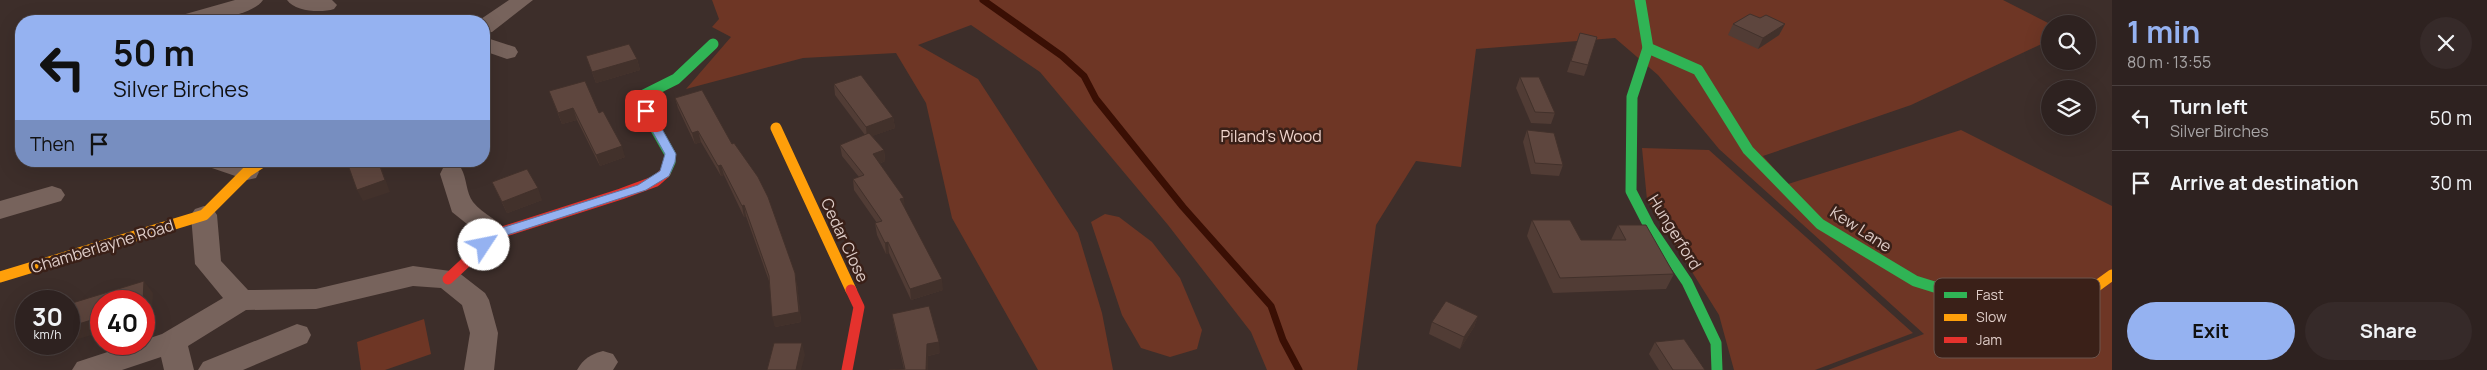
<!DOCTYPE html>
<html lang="en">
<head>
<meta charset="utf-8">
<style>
  body { margin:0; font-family:Manrope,sans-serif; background:#362a29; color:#f1f3f6; height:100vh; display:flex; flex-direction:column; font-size:19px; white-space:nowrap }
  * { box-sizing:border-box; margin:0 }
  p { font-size:16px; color:#a7a4a5 }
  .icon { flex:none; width:28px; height:28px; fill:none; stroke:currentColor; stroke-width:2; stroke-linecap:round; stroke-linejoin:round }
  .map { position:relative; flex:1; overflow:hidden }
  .panel { display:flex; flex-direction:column; background:#2e2220; width:375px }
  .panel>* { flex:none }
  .hud { position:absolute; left:15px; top:15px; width:475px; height:152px; border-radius:20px; box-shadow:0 5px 20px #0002,0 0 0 1px #493f3e; background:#95b2f1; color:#111; overflow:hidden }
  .controls { position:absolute; left:2041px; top:15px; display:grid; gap:10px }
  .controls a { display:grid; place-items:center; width:55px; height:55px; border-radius:50%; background:#2e2220; box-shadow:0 5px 20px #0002,0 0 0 1px #493f3e; font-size:25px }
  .speed { position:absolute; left:15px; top:290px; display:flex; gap:10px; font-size:25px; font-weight:700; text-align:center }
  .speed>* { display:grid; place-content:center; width:65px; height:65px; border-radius:50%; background:#2e2220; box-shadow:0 5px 20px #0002,0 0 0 1px #493f3e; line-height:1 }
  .speed small { font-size:12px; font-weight:400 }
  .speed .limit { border:8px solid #d22; background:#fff; color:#111 }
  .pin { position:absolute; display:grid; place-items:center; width:42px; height:42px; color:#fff; margin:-21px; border-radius:10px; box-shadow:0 2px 8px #0006 }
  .me { position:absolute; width:55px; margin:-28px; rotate:56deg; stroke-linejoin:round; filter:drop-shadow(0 0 4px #0008) }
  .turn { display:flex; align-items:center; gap:18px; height:105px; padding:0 15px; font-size:22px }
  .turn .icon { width:65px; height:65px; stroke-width:2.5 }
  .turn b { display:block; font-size:35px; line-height:42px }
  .then { display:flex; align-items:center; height:48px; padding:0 15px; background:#0003; gap:10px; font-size:19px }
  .round { display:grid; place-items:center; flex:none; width:52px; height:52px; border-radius:26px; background:#362a29 }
  .head { display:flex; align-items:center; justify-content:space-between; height:85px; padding:0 15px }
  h1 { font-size:30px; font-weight:700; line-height:38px; color:#95b2f1 }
  .primary-button { display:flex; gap:10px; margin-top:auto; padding:10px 15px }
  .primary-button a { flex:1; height:58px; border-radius:30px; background:#95b2f1; color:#111; font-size:20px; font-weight:700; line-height:58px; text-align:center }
  .primary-button a+a { background:#362a29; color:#f1f3f6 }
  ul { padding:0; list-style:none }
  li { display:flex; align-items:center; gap:15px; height:65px; padding:0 15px; border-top:1px solid #493f3e }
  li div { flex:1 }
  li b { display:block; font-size:19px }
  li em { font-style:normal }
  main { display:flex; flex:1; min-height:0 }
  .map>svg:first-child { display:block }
  .green { fill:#6e3625 }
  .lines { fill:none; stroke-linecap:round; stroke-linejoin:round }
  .stream { stroke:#3a0f04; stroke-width:7 }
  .street { fill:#77635c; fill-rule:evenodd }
  .fast { stroke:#30b455; stroke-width:11 }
  .slow { stroke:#ff9f0a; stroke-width:11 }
  .jam { stroke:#e5322d; stroke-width:11 }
  .wall { fill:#513c35 }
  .shaded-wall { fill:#42312b }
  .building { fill:#5e463e; stroke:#42312b }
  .route { fill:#95b2f1; stroke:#61749d }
  .labels { text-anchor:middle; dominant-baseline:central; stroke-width:5; stroke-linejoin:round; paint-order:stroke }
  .park-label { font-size:16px; fill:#f0d5cd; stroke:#3a2018 }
  .street-label { font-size:16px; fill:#dfcdc8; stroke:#3a2018 }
  .key { fill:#3a2018; stroke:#6c544d; stroke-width:1 }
  .key-label { font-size:14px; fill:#dfcdc8 }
</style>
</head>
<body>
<main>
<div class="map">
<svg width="2112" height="370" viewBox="0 0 2112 370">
  <rect width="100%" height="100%" fill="#3d2e2a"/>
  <g class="green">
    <path d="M712 0H2003L2050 24V40L1911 105 1763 156 1788 184 1961 130 2112 206V370H1828L1924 334 1719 149 1658 75 1615 38 1476 49 1461 167 1416 161 1376 225 1357 370H1267L1251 332 1168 225 1040 72 971 25 918 45 978 79 1078 233 1102 313 1113 370H1038L952 218 926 103 896 53 803 58 686 89 731 37 712 27 719 19Z"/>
    <path d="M1642 148 1709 150 1913 333 1815 370H1734L1719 315 1647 200Z"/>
    <path d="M1105 214 1119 217 1152 242 1180 278 1202 330 1197 349 1170 357 1141 348 1122 315 1091 222Z"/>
    <path d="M424 319 431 354 385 370H361L357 342Z"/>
  </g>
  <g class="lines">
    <path class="stream" d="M983 0 1062 56 1084 76 1096 99 1183 207 1271 306 1283 340 1299 370"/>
    <g class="street">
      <path d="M235 0H263C250 19 193 22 171 21L175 17Z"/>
      <path d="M287 0H332L337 5 334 9C322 13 295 12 287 0Z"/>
      <path d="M509 0H533L492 32 484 33V21H478Z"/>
      <path d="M484 37 515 47 518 52 515 57 507 59 484 51Z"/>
      <path d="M206 161C223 161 249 156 259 172L256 178 247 180 209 167Z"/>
      <path d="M452 166 461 168C467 178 466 193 473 202 483 215 501 220 509 234L505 240 496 243 487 240 452 212 440 174 443 168Z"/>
      <path d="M52 186 61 189 65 195 61 201 0 219V201Z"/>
      <path d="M204 206 213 209 217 215 221 261 248 290 316 289 413 266 458 272 485 293 489 300 498 333 494 370H464L470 333 462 305 441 288 413 286 316 309 246 310 188 346 194 370H164L161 357 122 370H72L77 362 132 344H144V340L162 334 223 298 195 264 191 215 195 209Z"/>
      <path d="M297 324 307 327 311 335 307 343 243 370H198L203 362Z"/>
      <path d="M603 351 613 354 618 362 613 370H577C583 359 591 354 603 351Z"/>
    </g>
    <g class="fast">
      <path d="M1640 0 1648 48 1632 97 1631 191 1649 226 1687 282 1716 343 1717 370"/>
      <path d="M1648 48 1698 70 1748 150 1820 224 1915 281 1973 299"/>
      <path d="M665 173 670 162V154L638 98 676 79 713 44"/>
    </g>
    <g class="slow">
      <path d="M776 128 851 290"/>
      <path d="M0 277 204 215 247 172 264 161"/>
      <path d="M1973 299 2019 300 2094 288 2112 275"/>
    </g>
    <g class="jam">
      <path d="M448 279 496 234 621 194 656 181 665 173"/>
      <path d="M847 370 859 307 851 290"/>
    </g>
  </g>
  <g class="wall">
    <path d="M1760 18 1785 24 1779 35 1758 49 1728 35 1733 24Z"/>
    <path d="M1580 33 1588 65 1584 76 1567 72Z"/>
    <path d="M586 56 637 59 640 70 596 83Z"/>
    <path d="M1520 77 1555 113 1551 124 1531 123 1516 88Z"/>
    <path d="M834 84 893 117 895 128 872 136 884 150 885 161 879 164 905 209 943 290 911 300 889 253 886 254 877 235 875 223H877L854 190 853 179 859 177 842 156 840 145 865 135 835 95Z"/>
    <path d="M702 90 797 284 801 322 775 327 769 281 746 216 744 217 724 175 721 176 701 142 695 144 678 108 675 98Z"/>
    <path d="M549 91 599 113 625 157 600 166 577 120 562 124Z"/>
    <path d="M1527 130 1563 165 1559 176 1531 174 1523 142Z"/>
    <path d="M492 182 542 200 507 213Z"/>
    <path d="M1532 220 1581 240H1611L1618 225 1674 274 1666 289 1553 293 1527 236Z"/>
    <path d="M892 314 940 353 928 356 904 369 894 325Z"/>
    <path d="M1478 316 1474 327 1460 349 1429 334 1432 322Z"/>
    <path d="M1655 342 1705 370H1659L1649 354Z"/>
  </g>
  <g class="shaded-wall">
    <path d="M1785 24 1779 35 1758 49 1763 38Z"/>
    <path d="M637 59 640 70 596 83 592 72Z"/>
    <path d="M573 108 577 120 562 124 558 113Z"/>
    <path d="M893 117 895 128 867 138 866 127Z"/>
    <path d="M698 131 701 142 695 144 692 133Z"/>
    <path d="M622 146 625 157 600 166 596 155Z"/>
    <path d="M884 150 885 161 874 166 873 154Z"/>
    <path d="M378 161H379L381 167 390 192 363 201 357 190Z"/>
    <path d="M721 165 724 175 721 176 718 166Z"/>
    <path d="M538 188 542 200 507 213 502 202Z"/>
    <path d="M904 198 905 209 900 199Z"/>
    <path d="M744 205 746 216 744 217 742 206Z"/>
    <path d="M888 242 889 253 886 254 885 243Z"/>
    <path d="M795 273 797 284 801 322 775 327 772 317Z"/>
    <path d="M942 279 943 290 911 300 910 289Z"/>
    <path d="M144 281 153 293 152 316 144 318Z"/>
    <path d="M1478 316 1474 327 1460 349 1464 337Z"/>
    <path d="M101 317V332L69 342V327Z"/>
    <path d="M939 342 940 353 928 356V370H926L927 344Z"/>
    <path d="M802 343 805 355 801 370H796Z"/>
    <path d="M50 344H63L53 347Z"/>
  </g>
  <g class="building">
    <path d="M1750 14 1760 18 1766 15 1785 24 1763 38 1733 24Z"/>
    <path d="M1580 33 1597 37 1588 65 1571 61Z"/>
    <path d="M629 44 637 59 592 72 586 56Z"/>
    <path d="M861 75 893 117 866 127 834 84Z"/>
    <path d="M1520 77H1539L1555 113 1535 112Z"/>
    <path d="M585 81 599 113 603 111 622 146 596 155 573 108 558 113 549 91Z"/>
    <path d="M702 90 732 144 734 143 758 177 768 197 795 273 799 312 772 317 769 276 744 205 742 206 721 165 718 166 698 131 692 133 675 98Z"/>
    <path d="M1527 130 1554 133 1563 165 1535 163Z"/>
    <path d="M869 133 884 150 873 154 904 198 900 199 942 279 910 289 888 242 885 243 875 223 882 221 853 179 864 175 840 145Z"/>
    <path d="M359 161H378L385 180 357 190 348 165Z"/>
    <path d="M527 169 538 188 502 202 492 182Z"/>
    <path d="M1532 220H1570L1581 240H1626L1618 225H1646L1674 274 1560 278Z"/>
    <path d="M144 281 143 301H101V317L69 327V304Z"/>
    <path d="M1446 301 1478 316 1464 337 1432 322Z"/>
    <path d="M929 306 939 342 927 344 926 370H889L905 369 892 314Z"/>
    <path d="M1684 339 1705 370H1673L1655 342Z"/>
    <path d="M774 343H802L796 370H767Z"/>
  </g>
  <path class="route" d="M646 108 652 111 676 154 675 162 669 176 646 190 501 237 489 248H480L478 245 492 231 638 185 660 171 665 154 641 111Z"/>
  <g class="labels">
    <g class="park-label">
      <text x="1271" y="136">Piland's Wood</text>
    </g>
    <g class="street-label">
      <text transform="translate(1861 229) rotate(33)">Kew Lane</text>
      <text transform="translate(1675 232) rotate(58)">Hungerford</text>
      <text transform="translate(845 240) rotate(65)">Cedar Close</text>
      <text transform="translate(102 246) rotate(-17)">Chamberlayne Road</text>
    </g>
  </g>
  <rect x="1934" y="278" width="166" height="80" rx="8" class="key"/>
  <rect x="1944" y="292" width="23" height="6" fill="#30b455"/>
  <rect x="1944" y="314" width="23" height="7" fill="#ff9f0a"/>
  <rect x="1944" y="337" width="23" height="6" fill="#e5322d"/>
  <g class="key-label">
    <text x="1976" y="300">Fast</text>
    <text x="1976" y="322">Slow</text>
    <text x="1976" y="345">Jam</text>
  </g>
</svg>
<div class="controls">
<a><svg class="icon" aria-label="search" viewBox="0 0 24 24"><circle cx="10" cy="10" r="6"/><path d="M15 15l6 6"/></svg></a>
<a><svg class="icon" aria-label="layers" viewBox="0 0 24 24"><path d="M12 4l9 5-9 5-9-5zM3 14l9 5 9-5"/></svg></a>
</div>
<div class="speed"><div>30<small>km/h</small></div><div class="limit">40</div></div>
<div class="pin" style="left:646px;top:111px;background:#d93025"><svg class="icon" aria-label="arrive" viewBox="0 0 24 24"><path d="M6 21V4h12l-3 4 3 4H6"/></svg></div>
<svg class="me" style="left:484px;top:245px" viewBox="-20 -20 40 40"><circle r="19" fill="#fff"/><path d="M0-13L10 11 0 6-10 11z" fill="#95b2f1"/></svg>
<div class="hud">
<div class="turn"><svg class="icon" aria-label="left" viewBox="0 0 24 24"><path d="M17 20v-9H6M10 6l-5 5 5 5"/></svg><div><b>50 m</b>Silver Birches</div></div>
<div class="then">Then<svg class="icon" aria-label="arrive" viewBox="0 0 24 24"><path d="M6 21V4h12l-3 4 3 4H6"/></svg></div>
</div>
</div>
<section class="panel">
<div class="head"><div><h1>1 min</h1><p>80 m · 13:55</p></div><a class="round"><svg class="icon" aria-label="close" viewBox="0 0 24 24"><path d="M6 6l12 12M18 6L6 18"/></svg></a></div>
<ul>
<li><svg class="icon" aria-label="left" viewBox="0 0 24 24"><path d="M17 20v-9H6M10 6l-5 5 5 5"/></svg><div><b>Turn left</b><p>Silver Birches</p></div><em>50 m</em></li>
<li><svg class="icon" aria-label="arrive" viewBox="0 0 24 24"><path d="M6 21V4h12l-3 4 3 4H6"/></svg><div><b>Arrive at destination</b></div><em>30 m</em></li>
</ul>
<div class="primary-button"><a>Exit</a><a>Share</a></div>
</section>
</main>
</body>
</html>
